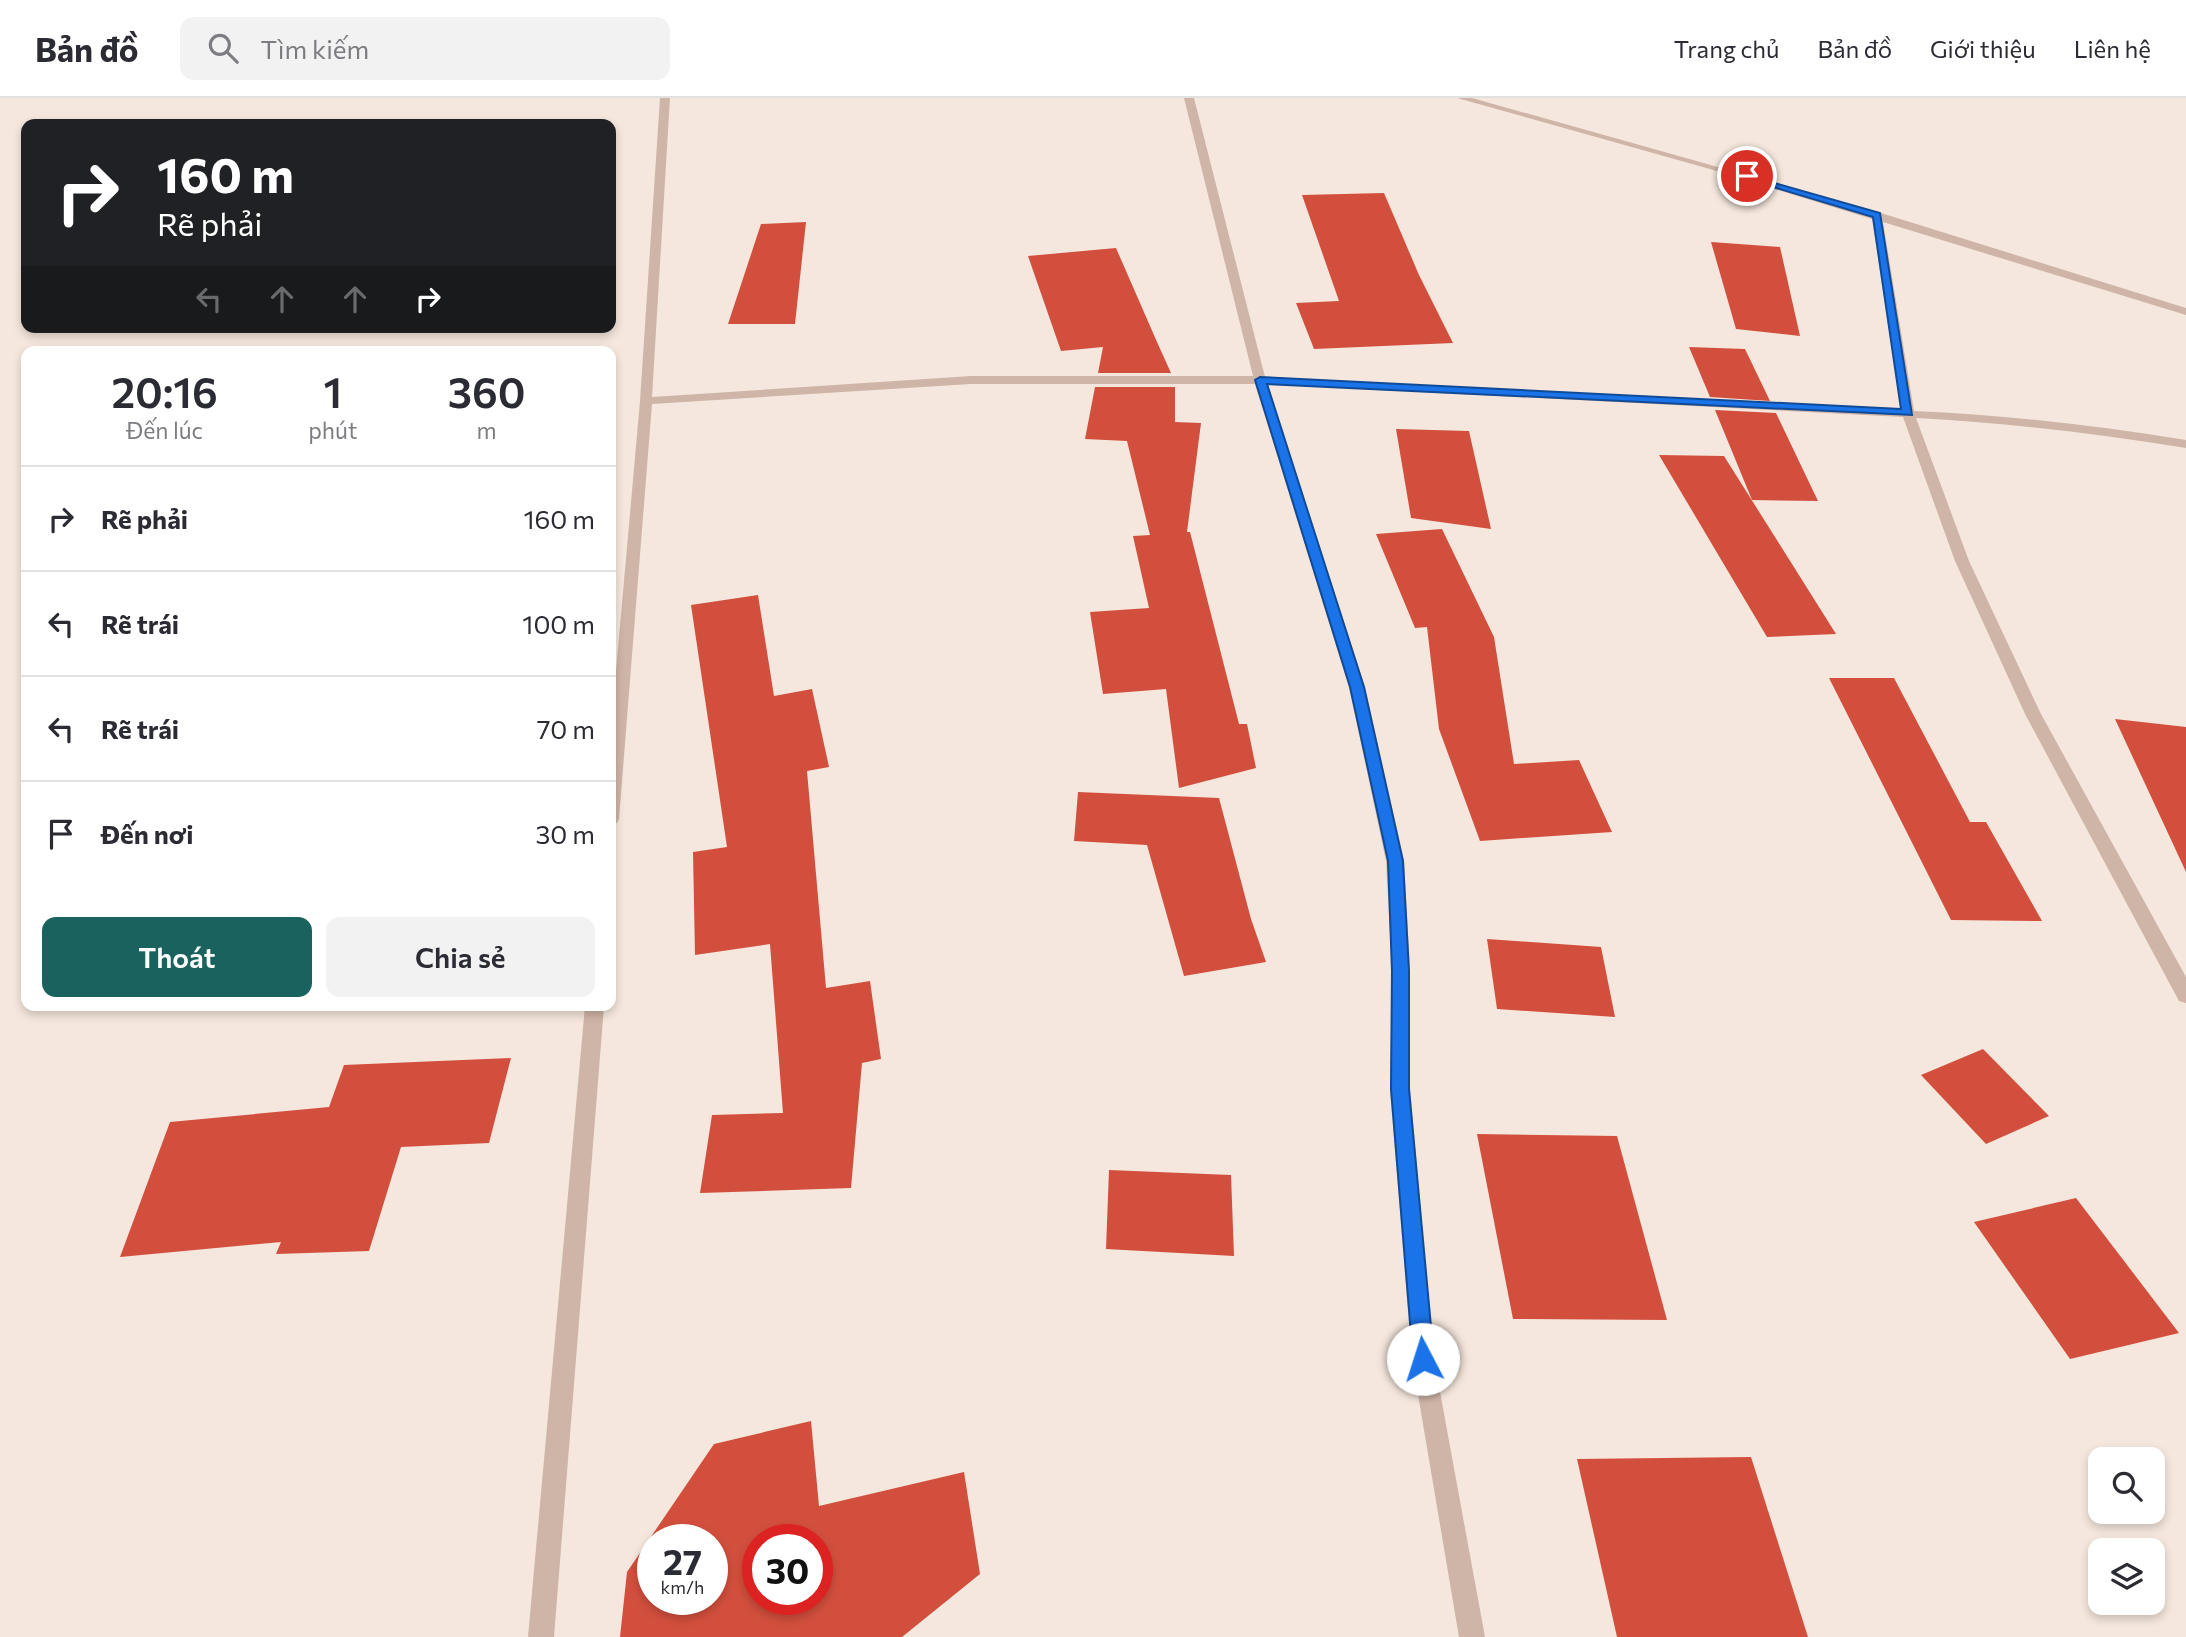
<!DOCTYPE html>
<html lang="vi">
<head>
<meta charset="utf-8">
<style>
  body { margin:0; font-family:Commissioner,sans-serif; background:#f2f2f3; color:#2b2b33; height:100vh; display:flex; flex-direction:column; font-size:26px; white-space:nowrap }
  * { box-sizing:border-box; margin:0 }
  p { font-size:23px; color:#7c7c81 }
  .icon { flex:none; width:38px; height:38px; fill:none; stroke:currentColor; stroke-width:2; stroke-linecap:round; stroke-linejoin:round }
  .map { position:relative; flex:1; overflow:hidden }
  .panel { position:absolute; left:21px; top:248px; width:595px; height:665px; display:flex; flex-direction:column; background:#fff; border-radius:14px; box-shadow:0 4px 10px #0003 }
  .panel>* { flex:none }
  .top-card { position:absolute; left:21px; top:21px; width:595px; height:214px; border-radius:14px; box-shadow:0 4px 10px #0003; background:#202124; color:#fff; overflow:hidden }
  .fabs { position:absolute; left:2088px; top:1349px; display:grid; gap:14px }
  .fabs a { display:grid; place-items:center; width:77px; height:77px; border-radius:14px; background:#fff; box-shadow:0 4px 10px #0003; font-size:35px }
  .speed { position:absolute; left:637px; top:1426px; display:flex; gap:14px; font-size:35px; font-weight:700; text-align:center }
  .speed>* { display:grid; place-content:center; width:91px; height:91px; border-radius:50%; background:#fff; box-shadow:0 4px 10px #0003; line-height:1 }
  .speed small { font-size:18px; font-weight:400 }
  .speed .limit { border:10px solid #d22; background:#fff; color:#111 }
  .pin { position:absolute; display:grid; place-items:center; width:60px; height:60px; color:#fff; margin:-30px; border:4px solid #fff; border-radius:50%; box-shadow:0 2px 7px #0007 }
  .me { position:absolute; width:77px; margin:-38px; rotate:355deg; stroke-linejoin:round; filter:drop-shadow(0 0 5px #0008) }
  .turn { display:flex; align-items:center; gap:24px; height:147px; padding:0 21px; font-size:32px }
  .turn .icon { width:91px; height:91px; stroke-width:2.5 }
  .turn b { display:block; font-size:49px; line-height:60px }
  .lanes { display:flex; align-items:center; height:66px; padding:0 21px; background:#0003; justify-content:center; gap:35px; direction:ltr }
  .lanes .off { opacity:.35 }
  .eta { display:flex; justify-content:space-evenly; align-items:center; height:119px; text-align:center }
  .eta b { font-size:42px; font-weight:600; line-height:49px }
  .cta { display:flex; gap:14px; margin-top:auto; padding:14px 21px }
  .cta a { flex:1; height:80px; border-radius:14px; background:#19625d; color:#fff; font-size:28px; font-weight:600; line-height:80px; text-align:center }
  .cta a+a { background:#f2f2f3; color:#2b2b33 }
  ul { padding:0; list-style:none }
  li { display:flex; align-items:center; gap:21px; height:105px; padding:0 21px; border-top:2px solid #e1e1e2 }
  li div { flex:1 }
  li b { display:block; font-size:26px }
  li em { font-style:normal }
  header { display:flex; align-items:center; gap:42px; box-sizing:border-box; height:98px; padding:0 35px; background:#fff; border-bottom:2px solid #e1e1e2 }
  header strong { font-size:33px }
  nav { display:flex; gap:38px; margin-inline-start:auto; font-size:24px }
  .search { width:490px; height:63px; background:#f2f2f3; display:flex; align-items:center; gap:18px; box-sizing:border-box; padding:0 24px; border-radius:14px; color:#7c7c81; font-size:26px }
  .map>svg:first-child { display:block }
  .building { fill:#d34f3d; fill-rule:evenodd }
  .lines { fill:none; stroke-linecap:round; stroke-linejoin:round }
  .minor { fill:#cfb5a7; fill-rule:evenodd }
  .route { fill:#1a73e8; stroke:#114b97; stroke-width:2 }
</style>
</head>
<body>
<header>
<strong>Bản đồ</strong>
<div class="search"><svg class="icon" aria-label="search" viewBox="0 0 24 24"><circle cx="10" cy="10" r="6"/><path d="M15 15l6 6"/></svg>Tìm kiếm</div>
<nav><a>Trang chủ</a><a>Bản đồ</a><a>Giới thiệu</a><a>Liên hệ</a></nav>
</header>
<div class="map">
<svg width="2186" height="1539" viewBox="0 0 2186 1539">
  <rect width="100%" height="100%" fill="#f5e7dd"/>
  <g class="building">
    <path d="M1384 95 1419 177 1453 245 1314 251 1296 205 1339 203 1302 97Z"/>
    <path d="M806 124 795 226H728L761 126Z"/>
    <path d="M1711 144 1780 149 1800 238 1736 231Z"/>
    <path d="M1116 150 1157 244 1171 275H1098L1103 249 1061 253 1028 158Z"/>
    <path d="M1689 249 1745 251 1770 303 1710 299Z"/>
    <path d="M1095 289H1175V324L1201 325 1187 434H1190L1239 626H1247L1256 670 1179 690 1166 591 1103 596 1090 514 1149 510 1133 438 1150 437 1127 343 1085 341Z"/>
    <path d="M1715 312 1776 315 1818 403 1752 402Z"/>
    <path d="M1396 331 1469 333 1491 431 1411 420Z"/>
    <path d="M1659 357 1724 358 1836 536 1767 539Z"/>
    <path d="M1442 431 1494 539 1514 666 1579 662 1612 734 1480 743 1439 631 1427 529 1415 530 1376 436Z"/>
    <path d="M758 497 774 598 812 591 829 669 807 673 826 890 870 883 881 961 862 965 851 1090 700 1095 712 1017 783 1015 770 846 695 857 693 754 727 749 691 507Z"/>
    <path d="M1829 580H1894L1970 724H1986L2042 823 1951 822Z"/>
    <path d="M2115 621 2186 629V774Z"/>
    <path d="M1078 694 1219 700 1251 821 1266 864 1184 878 1147 747 1074 743Z"/>
    <path d="M1487 841 1601 849 1615 919 1497 911Z"/>
    <path d="M1983 951 2049 1018 1986 1046 1921 977Z"/>
    <path d="M511 960 489 1045 401 1049 369 1153 276 1156 281 1144 120 1159 170 1024 329 1009 344 967Z"/>
    <path d="M1477 1036 1617 1038 1667 1222 1513 1221Z"/>
    <path d="M1109 1072 1231 1077 1234 1158 1106 1151Z"/>
    <path d="M2076 1100 2179 1235 2070 1261 1974 1124Z"/>
    <path d="M811 1323 819 1408 964 1374 980 1476 902 1539H620L627 1474 714 1346ZM653 1442H712V1502H653ZM758 1442H817V1502H758Z"/>
    <path d="M1751 1359 1808 1539H1617L1577 1361Z"/>
  </g>
  <g class="lines">
    <g class="minor">
      <path d="M660 0H670L652 299 971 278H1253L1184 0H1194L1265 279 1901 312 1872 121 1717 73 1457 0H1472L1881 115 2186 210V217L1883 124 1914 313C2005 317 2096 327 2186 342V350C2096 335 2007 325 1916 320L1969 463 2041 616 2186 879V905L2179 903 2025 616 1955 463 1903 319 1267 286 1365 589 1404 763 1410 873V991L1434 1261 1485 1539H1459L1412 1261 1390 991 1392 873 1386 763 1349 589 1255 286H971L652 306 619 721 617 725 611 727V629L640 303Z"/>
      <path d="M585 908H604L554 1539H528Z"/>
    </g>
  </g>
  <path class="route" d="M1743 76 1880 115 1912 317 1267 286 1364 589 1403 763 1409 873V991L1434 1261 1431 1268 1423 1271 1416 1268 1413 1261 1391 991 1392 873 1388 763 1350 589 1255 282 1260 279 1901 311 1873 119 1743 80Z"/>
</svg>
<div class="fabs">
<a><svg class="icon" aria-label="search" viewBox="0 0 24 24"><circle cx="10" cy="10" r="6"/><path d="M15 15l6 6"/></svg></a>
<a><svg class="icon" aria-label="layers" viewBox="0 0 24 24"><path d="M12 4l9 5-9 5-9-5zM3 14l9 5 9-5"/></svg></a>
</div>
<div class="speed"><div>27<small>km/h</small></div><div class="limit">30</div></div>
<div class="pin" style="left:1747px;top:78px;background:#d93025"><svg class="icon" aria-label="arrive" viewBox="0 0 24 24"><path d="M6 21V4h12l-3 4 3 4H6"/></svg></div>
<svg class="me" style="left:1423px;top:1261px" viewBox="-20 -20 40 40"><circle r="19" fill="#fff"/><path d="M0-13L10 11 0 6-10 11z" fill="#1a73e8"/></svg>
<div class="top-card">
<div class="turn"><svg class="icon" aria-label="right" viewBox="0 0 24 24"><path d="M7 20v-9h11M14 6l5 5-5 5"/></svg><div><b>160 m</b>Rẽ phải</div></div>
<div class="lanes"><svg class="icon off" aria-label="left" viewBox="0 0 24 24"><path d="M17 20v-9H6M10 6l-5 5 5 5"/></svg><svg class="icon off" aria-label="ahead" viewBox="0 0 24 24"><path d="M12 20V5M6 11l6-6 6 6"/></svg><svg class="icon off" aria-label="ahead" viewBox="0 0 24 24"><path d="M12 20V5M6 11l6-6 6 6"/></svg><svg class="icon" aria-label="right" viewBox="0 0 24 24"><path d="M7 20v-9h11M14 6l5 5-5 5"/></svg></div>
</div>
<section class="panel">
<div class="eta">
<div><b>20:16</b><p>Đến lúc</p></div>
<div><b>1</b><p>phút</p></div>
<div><b>360</b><p>m</p></div>
</div>
<ul>
<li><svg class="icon" aria-label="right" viewBox="0 0 24 24"><path d="M7 20v-9h11M14 6l5 5-5 5"/></svg><div><b>Rẽ phải</b></div><em>160 m</em></li>
<li><svg class="icon" aria-label="left" viewBox="0 0 24 24"><path d="M17 20v-9H6M10 6l-5 5 5 5"/></svg><div><b>Rẽ trái</b></div><em>100 m</em></li>
<li><svg class="icon" aria-label="left" viewBox="0 0 24 24"><path d="M17 20v-9H6M10 6l-5 5 5 5"/></svg><div><b>Rẽ trái</b></div><em>70 m</em></li>
<li><svg class="icon" aria-label="arrive" viewBox="0 0 24 24"><path d="M6 21V4h12l-3 4 3 4H6"/></svg><div><b>Đến nơi</b></div><em>30 m</em></li>
</ul>
<div class="cta"><a>Thoát</a><a>Chia sẻ</a></div>
</section>
</div>
</body>
</html>
